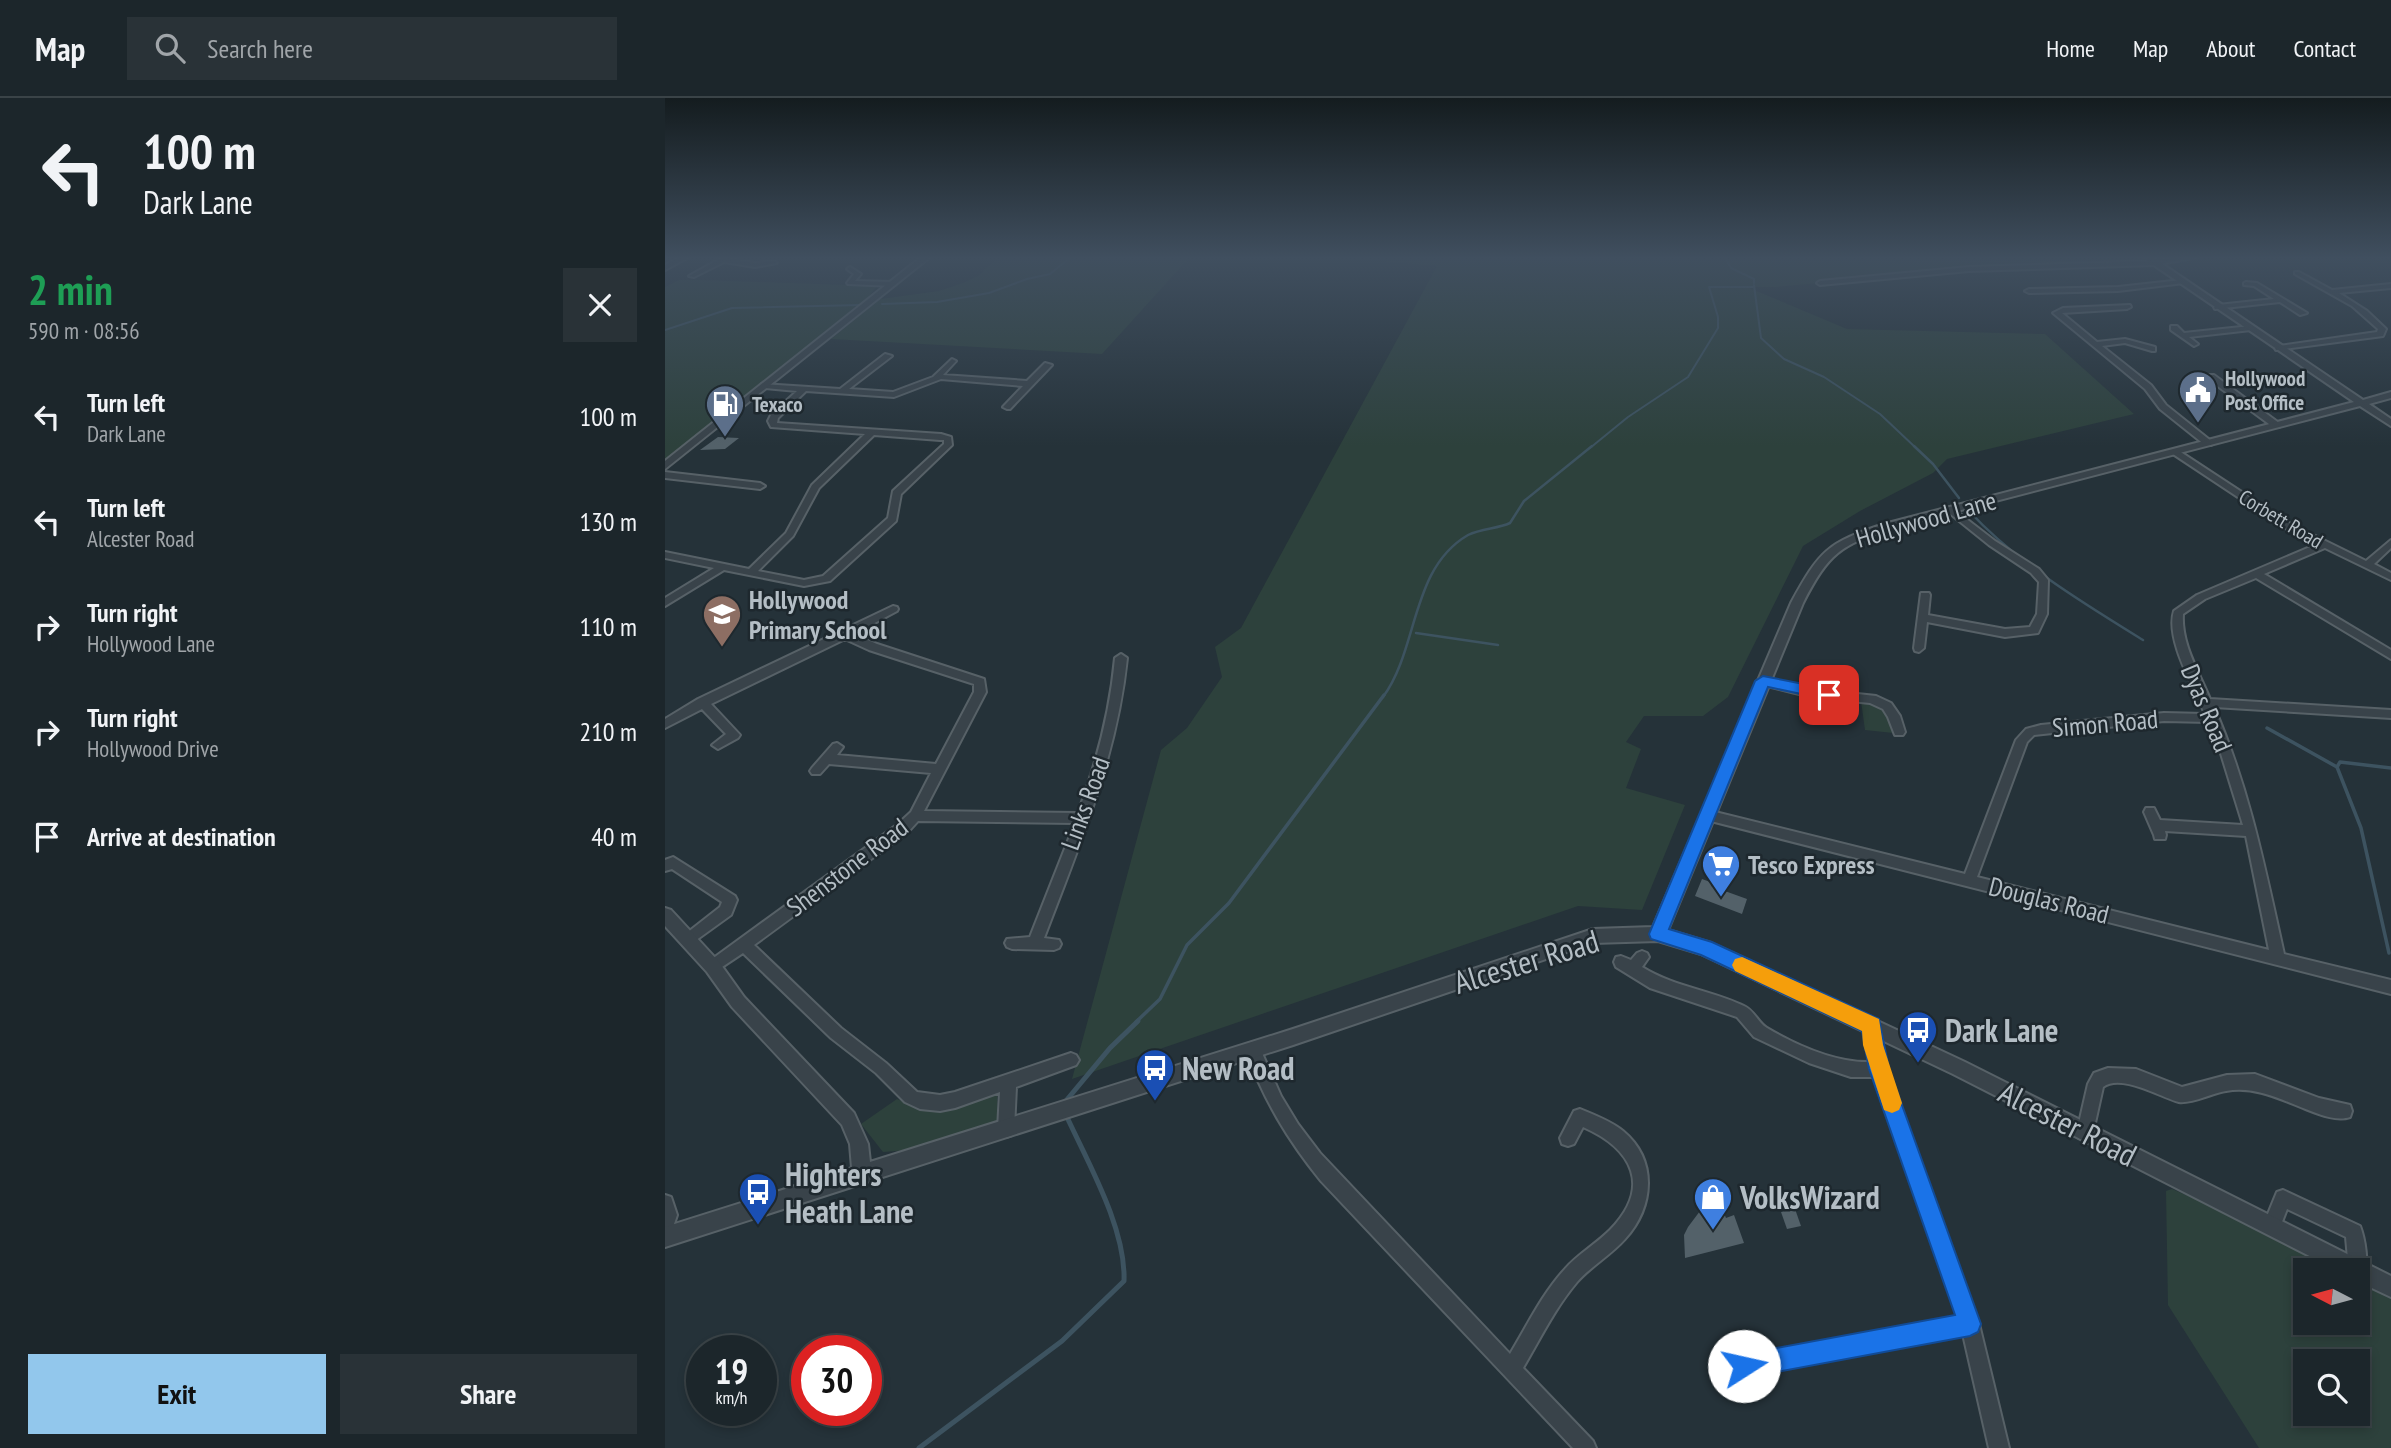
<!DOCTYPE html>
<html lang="en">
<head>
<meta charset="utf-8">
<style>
  body { margin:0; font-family:"PT Sans Narrow",sans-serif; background:#293237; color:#f1f3f6; height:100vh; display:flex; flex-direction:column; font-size:26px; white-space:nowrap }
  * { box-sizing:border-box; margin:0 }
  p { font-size:23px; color:#a0a5a9 }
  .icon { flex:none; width:38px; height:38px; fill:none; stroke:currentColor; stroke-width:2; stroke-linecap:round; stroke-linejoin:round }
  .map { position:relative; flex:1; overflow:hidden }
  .details { display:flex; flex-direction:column; background:#1c262b; width:665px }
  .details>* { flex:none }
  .guide { background:#1c262b; color:#f1f3f6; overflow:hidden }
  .needle { width:46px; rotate:276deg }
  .controls { position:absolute; left:1628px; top:1160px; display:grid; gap:14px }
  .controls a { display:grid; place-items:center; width:77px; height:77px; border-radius:0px; background:#1c262b; box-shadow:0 4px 10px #0003,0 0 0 2px #3a4347; font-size:35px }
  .speed { position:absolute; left:21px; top:1237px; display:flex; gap:14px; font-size:35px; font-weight:700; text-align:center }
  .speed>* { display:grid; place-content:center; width:91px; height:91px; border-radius:50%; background:#1c262b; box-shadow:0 4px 10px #0003,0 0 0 2px #3a4347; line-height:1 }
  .speed small { font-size:18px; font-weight:400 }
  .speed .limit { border:10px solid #d22; background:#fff; color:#111 }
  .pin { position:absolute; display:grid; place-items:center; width:60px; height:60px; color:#fff; margin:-30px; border-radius:14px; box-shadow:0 4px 10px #0006 }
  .me { position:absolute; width:77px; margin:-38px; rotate:80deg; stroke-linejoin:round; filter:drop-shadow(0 0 5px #0008) }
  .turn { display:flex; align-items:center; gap:24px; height:147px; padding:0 28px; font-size:32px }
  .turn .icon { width:91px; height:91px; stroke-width:2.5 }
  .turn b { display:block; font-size:49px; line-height:60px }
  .round { display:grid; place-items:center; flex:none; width:74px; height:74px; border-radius:0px; background:#293237 }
  .overview { display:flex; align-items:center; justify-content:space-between; height:119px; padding:0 28px }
  h1 { font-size:42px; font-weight:600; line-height:52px; color:#1e9e55 }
  .button { display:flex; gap:14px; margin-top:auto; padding:14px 28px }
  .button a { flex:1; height:80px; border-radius:0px; background:#92c7ec; color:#111; font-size:28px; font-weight:600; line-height:80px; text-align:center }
  .button a+a { background:#293237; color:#f1f3f6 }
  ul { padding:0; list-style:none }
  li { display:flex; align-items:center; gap:21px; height:105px; padding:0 28px }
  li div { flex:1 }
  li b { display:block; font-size:26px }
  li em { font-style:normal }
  header { display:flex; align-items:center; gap:42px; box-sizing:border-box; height:98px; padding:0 35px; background:#1c262b; border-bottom:2px solid #3a4347 }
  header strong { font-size:33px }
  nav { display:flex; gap:38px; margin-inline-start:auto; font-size:24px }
  .search { width:490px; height:63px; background:#293237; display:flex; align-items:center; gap:18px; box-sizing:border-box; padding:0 24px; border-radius:0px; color:#a0a5a9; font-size:26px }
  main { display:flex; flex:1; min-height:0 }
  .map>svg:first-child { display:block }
  .green { fill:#2d413c; fill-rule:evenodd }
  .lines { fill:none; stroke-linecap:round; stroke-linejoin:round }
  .stream-far3 { stroke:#3d5360; stroke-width:2 }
  .stream-far2 { stroke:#3d5360; stroke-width:2.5 }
  .stream-far1 { stroke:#3d5360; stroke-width:3.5 }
  .stream { stroke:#3d5360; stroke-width:5 }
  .building { fill:#536169 }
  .minor-casing { stroke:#576167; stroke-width:4 }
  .tertiary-casing { stroke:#576167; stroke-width:4 }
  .minor { fill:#39434a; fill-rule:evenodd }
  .tertiary { fill:#39434a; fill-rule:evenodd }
  .route { fill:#1a73e8; stroke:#114b97; stroke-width:2 }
  .slow { fill:#f59e0b }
  .labels { text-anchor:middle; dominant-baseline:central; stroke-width:5; stroke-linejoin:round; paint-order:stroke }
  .far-poi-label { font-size:21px; font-weight:bold; fill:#b4bec5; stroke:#1e282e; text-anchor:start }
  .far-street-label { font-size:21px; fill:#b4bec5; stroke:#1e282e }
  .street-label { font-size:26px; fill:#b4bec5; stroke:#1e282e }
  .poi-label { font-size:26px; font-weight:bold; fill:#b4bec5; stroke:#1e282e; text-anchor:start }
  .near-street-label { font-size:32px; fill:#b4bec5; stroke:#1e282e }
  .near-poi-label { font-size:32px; font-weight:bold; fill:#b4bec5; stroke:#1e282e; text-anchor:start }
</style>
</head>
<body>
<header>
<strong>Map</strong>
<div class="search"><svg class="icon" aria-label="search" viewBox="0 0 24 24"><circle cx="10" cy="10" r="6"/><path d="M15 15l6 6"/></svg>Search here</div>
<nav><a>Home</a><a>Map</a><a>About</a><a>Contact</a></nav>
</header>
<main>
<section class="details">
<div class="guide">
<div class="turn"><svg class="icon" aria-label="left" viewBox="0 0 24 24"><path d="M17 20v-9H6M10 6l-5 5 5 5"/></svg><div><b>100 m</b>Dark Lane</div></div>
</div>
<div class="overview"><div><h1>2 min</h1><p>590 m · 08:56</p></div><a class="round"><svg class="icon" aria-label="close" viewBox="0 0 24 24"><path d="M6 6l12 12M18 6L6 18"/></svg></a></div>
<ul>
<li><svg class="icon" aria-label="left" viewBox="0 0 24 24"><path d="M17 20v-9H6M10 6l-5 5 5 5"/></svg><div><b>Turn left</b><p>Dark Lane</p></div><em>100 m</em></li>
<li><svg class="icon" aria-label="left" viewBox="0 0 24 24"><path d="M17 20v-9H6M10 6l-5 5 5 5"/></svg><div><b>Turn left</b><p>Alcester Road</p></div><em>130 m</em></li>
<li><svg class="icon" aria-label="right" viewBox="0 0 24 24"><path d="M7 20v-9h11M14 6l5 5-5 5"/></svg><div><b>Turn right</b><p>Hollywood Lane</p></div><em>110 m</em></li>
<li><svg class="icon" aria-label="right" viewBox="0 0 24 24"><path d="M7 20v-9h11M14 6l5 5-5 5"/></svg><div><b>Turn right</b><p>Hollywood Drive</p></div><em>210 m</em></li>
<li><svg class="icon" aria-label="arrive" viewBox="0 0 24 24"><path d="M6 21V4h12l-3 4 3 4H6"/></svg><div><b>Arrive at destination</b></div><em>40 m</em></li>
</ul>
<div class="button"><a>Exit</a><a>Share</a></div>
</section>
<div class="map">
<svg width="1726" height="1350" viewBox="0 0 1726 1350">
  <rect width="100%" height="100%" fill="#253239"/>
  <g class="green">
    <path d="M333 159H525L437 256 166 241 215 201 274 193 298 185 313 178Z"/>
    <path d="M666 159H1413L1420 165H1370L1111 189H1082L1182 231 1380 236 1469 316 1282 361 1268 375 1195 413 1138 448 1063 599 1038 618H979L961 644 976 651 961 690 1020 707 977 812 913 808 407 981 496 652 522 630 557 579 550 549 576 530 772 168Z"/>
    <path d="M14 182H35L212 188 197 207 173 228 0 362V189Z"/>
    <path d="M1196 603C1217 607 1225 614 1228 635L1200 632Z"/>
    <path d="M332 993 333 1024 245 1052 218 1054 196 1026 232 1001 251 1009Z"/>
    <path d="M1507 1091 1557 1112 1676 1172H1640V1225H1692V1181L1726 1198V1350H1594L1503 1207 1501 1093ZM1640 1264H1692V1316H1640Z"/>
  </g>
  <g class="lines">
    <g class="stream-far3">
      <path d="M1060 159 1066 170 1089 181V185"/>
      <path d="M1089 187 1096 240 1119 261 1159 279 1215 316 1251 350"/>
      <path d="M217 206 272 204 324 195 362 181 385 176 406 159"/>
      <path d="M0 232 67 210 197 207"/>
      <path d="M925 350 963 319 1023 279 1053 230V219L1044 189H1088"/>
    </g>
    <g class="stream-far2">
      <path d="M1249 348 1268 366 1294 400"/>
      <path d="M1304 413C1352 465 1418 505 1478 542"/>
      <path d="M751 535 833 547"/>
      <path d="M718 599C754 550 745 471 803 437 817 430 832 431 845 425L859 403 927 348"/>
    </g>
    <g class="stream-far1">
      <path d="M1602 630 1672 669 1696 730 1724 855"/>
      <path d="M1672 669 1675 664 1726 670"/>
      <path d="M471 924 495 901 522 847 564 805 719 597"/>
    </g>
    <g class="stream">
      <path d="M400 1004 445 950 473 923"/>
      <path d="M254 1350 397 1243 459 1183C461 1130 423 1065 401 1017"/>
    </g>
  </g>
  <g class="building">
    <path d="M53 339 74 340 60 351 35 352Z"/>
    <path d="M1037 781 1048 785 1046 788 1082 801 1077 816 1030 798Z"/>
    <path d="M1056 1108 1061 1120 1069 1117 1079 1145 1020 1160 1019 1137 1023 1129 1035 1113Z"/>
    <path d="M1130 1111 1136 1128 1122 1131 1116 1114Z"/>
  </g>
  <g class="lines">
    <g class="minor-casing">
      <g id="minor">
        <path d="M15 159H24L0 172V167Z"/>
        <path d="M58 159H67L65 161 90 165 109 163 112 165 90 169 59 164 29 179 24 178Z"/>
        <path d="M1515 159H1534L1489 167 1304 173 1155 187 1152 185 1155 183 1304 169 1489 163Z"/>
        <path d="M185 169 196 176 190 183 228 184 231 186 228 188 183 186 182 185 189 176 182 171Z"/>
        <path d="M1630 174H1634L1667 192 1726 186V190L1674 195 1702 213 1721 231 1718 238 1611 252 1610 250 1614 248 1712 234 1713 231 1687 208 1630 176Z"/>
        <path d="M1517 182 1520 184 1519 185 1453 193 1364 195 1360 193 1364 191 1453 189Z"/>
        <path d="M1581 184 1592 185 1642 215 1635 217 1615 204 1550 211 1549 209 1553 207 1609 201 1589 188 1579 187V185Z"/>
        <path d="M1465 207 1466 209 1462 211 1397 215 1432 244 1460 241 1490 249V253H1487L1460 245 1437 248 1486 287 1501 307 1546 343V347H1540L1495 311 1480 291 1388 215 1398 210Z"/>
        <path d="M1506 228H1512L1519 235 1586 228 1590 230 1586 232 1524 239 1533 246 1529 248 1506 232Z"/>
        <path d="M220 256 227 258 184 291 228 294 268 279 287 261 291 263 278 277 362 283 380 265 387 267 345 311H342L338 309 358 288 276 281 229 299 141 293 113 320 112 325 276 336 286 339 287 347 236 396 231 423 165 483 139 488 59 472 0 508V500L49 470 0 460V454L84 471 121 435 147 387 200 336 106 329 103 323 106 317 132 293 100 290 96 288 97 286 175 291ZM209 337 275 342H279V346L228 393 223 420 158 478 139 482 93 473 128 438 154 390Z"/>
        <path d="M1543 277H1549L1614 325V329H1608L1543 281Z"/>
        <path d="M1511 351 1624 425 1701 463 1726 442V450L1709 466 1726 475V482L1660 450 1599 476 1726 552V561L1591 480 1540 501 1518 516C1516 546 1534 574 1545 601L1726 612V620L1549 609C1584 689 1600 770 1619 856L1726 882V896L1038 721 1036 717 1038 713 1042 712 1300 776 1351 642 1361 631 1376 627 1499 615 1540 616C1529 589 1500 541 1509 513L1532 497 1652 446 1618 429 1508 356 1507 354ZM1499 623 1544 624 1553 646 1578 727 1495 722 1489 710H1481L1479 714 1489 737 1490 741H1500L1501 737 1500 733 1581 738 1604 852 1312 779 1362 644 1369 637Z"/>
        <path d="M0 374 95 385 100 388 95 391 0 380Z"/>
        <path d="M1286 409 1330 443 1374 471 1383 482 1382 516 1373 535 1340 539 1262 524 1259 550 1254 554 1250 553 1249 550 1256 495H1264L1265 497 1263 517 1340 531 1365 529 1372 516 1374 484 1366 475 1324 447 1283 414 1281 412Z"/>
        <path d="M228 508 232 509 233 511 232 513 189 536 212 546 319 581 321 594 259 713 413 715C432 664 445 614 450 560L456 556 462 560C452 659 414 748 379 840L394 842 396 846 394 850 389 852 347 851 342 849 340 845 342 841 365 839 410 725 253 723 243 734 89 847 176 930 221 965 252 994 275 997 290 994 406 955 411 957 414 962 411 967 351 989 349 1031 347 1037 341 1039 335 1037 333 1031 335 994 290 1010 275 1013 255 1011 240 1004 211 975 166 940 78 855 48 875 43 874 41 869 43 864 233 726 246 714 266 675 164 666 155 676H147L145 673 147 670 168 646 172 645 178 649 172 657 271 666 309 594V586L204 552 180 541 46 606 75 637 73 640 53 651 47 647 61 636 37 611 0 630V621L33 601Z"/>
        <path d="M1098 579 1146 591 1211 598 1226 605 1235 618 1240 634 1238 637H1230L1223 619 1218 611 1205 605 1146 599 1094 586 1092 583Z"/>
        <path d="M8 759 70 798 72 802 66 817 23 848 18 846 16 842 18 838 55 809 57 804 7 771 0 773V762Z"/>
        <path d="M977 853 982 855 984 859 977 869C1009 889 1046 892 1079 908 1089 912 1093 925 1102 930 1131 947 1171 965 1205 964 1201 951 1197 936 1202 923L1207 921 1212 923 1222 971 1314 1226 1344 1350H1324L1298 1236 1090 1275 1093 1291 1091 1298 1084 1300 1077 1298 1065 1247 1067 1240 1074 1238 1081 1240 1086 1257 1293 1219 1209 979H1186L1144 965 1089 939 1072 919 985 890 951 869 949 864 951 859 956 858 966 862 972 855Z"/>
        <path d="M588 944 593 946 616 998 633 1026 655 1055 845 1256C862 1228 877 1196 900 1171 913 1156 931 1146 945 1132 987 1089 968 1051 918 1029L909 1046 903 1048 897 1046 895 1040 909 1013 915 1011C929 1017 946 1023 958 1033 993 1062 989 1109 960 1141 946 1157 926 1168 912 1184 890 1210 875 1241 858 1270L928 1343 931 1350H908L656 1083C622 1041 599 1002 580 951L583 946Z"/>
        <path d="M1443 970 1471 971 1517 989 1562 977 1590 976 1654 1000 1685 1007 1687 1013 1685 1019C1671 1024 1651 1015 1638 1010 1613 1000 1589 988 1561 993 1548 995 1526 1006 1514 1004 1495 999 1456 975 1438 989L1428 1034 1426 1040 1420 1042 1414 1040 1412 1034 1423 986 1429 975Z"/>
        <path d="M1618 1092 1695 1128C1700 1141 1704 1166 1699 1178L1693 1181 1692 1172H1684L1681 1139 1622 1111 1613 1134 1607 1137 1601 1134 1598 1128 1612 1094Z"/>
        <path d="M0 1097 6 1099 12 1117 6 1135 0 1138Z"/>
      </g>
    </g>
    <g class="tertiary-casing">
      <g id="tertiary">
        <path d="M256 159H265L0 371V363Z"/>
        <path d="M1477 159H1487L1698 302 1726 294V300L1704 306 1726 321V328L1695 308 1227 430C1174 448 1164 455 1138 505L1003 832 1046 845 1300 964 1726 1178V1199L1692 1183V1172H1672L1288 976 1036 856 993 843 928 845 628 947 0 1149V1129L187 1070 185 1046 177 1027 67 909 42 874 0 828V810L6 812 54 864 79 899 189 1015 203 1046 205 1064 628 931 928 831 988 829 1126 505C1155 452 1162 445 1219 426L1689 304Z"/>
      </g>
    </g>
    <use href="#minor" class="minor"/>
    <use href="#tertiary" class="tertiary"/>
  </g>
  <linearGradient id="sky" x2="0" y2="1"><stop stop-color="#141c1f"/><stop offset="0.46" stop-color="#404f5f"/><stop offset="1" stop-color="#404f5f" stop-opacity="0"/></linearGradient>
  <rect width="1726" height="348" fill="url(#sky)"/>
  <path class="route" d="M1098 578 1164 591 1172 597 1164 602 1103 589 1004 831 1047 844 1214 921 1224 971 1316 1226 1313 1234 1305 1238 1079 1280 1070 1277 1067 1268 1070 1260 1079 1256 1290 1217 1204 971 1197 933 1036 857 986 841 984 836 1090 583Z"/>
  <path class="slow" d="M1077 859 1214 921 1218 947 1237 1005 1234 1012 1227 1015 1219 1012 1198 947 1197 933 1070 873 1067 867 1070 861Z"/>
  <defs>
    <g id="civic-pin" transform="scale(2.0125)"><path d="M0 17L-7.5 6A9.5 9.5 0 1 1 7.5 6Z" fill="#5c6f8a" stroke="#1e282e"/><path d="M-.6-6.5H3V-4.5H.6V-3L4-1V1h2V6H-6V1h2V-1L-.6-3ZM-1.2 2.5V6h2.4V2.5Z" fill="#fff"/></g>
    <g id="fuel-pin" transform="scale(2.0125)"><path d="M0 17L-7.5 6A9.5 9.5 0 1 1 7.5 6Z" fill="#5c6f8a" stroke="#1e282e"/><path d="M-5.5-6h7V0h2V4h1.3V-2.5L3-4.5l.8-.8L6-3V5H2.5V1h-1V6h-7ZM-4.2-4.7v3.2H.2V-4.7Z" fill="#fff"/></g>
    <g id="school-pin" transform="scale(2.0125)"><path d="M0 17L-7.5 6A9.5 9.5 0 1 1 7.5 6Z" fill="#8d6e63" stroke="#1e282e"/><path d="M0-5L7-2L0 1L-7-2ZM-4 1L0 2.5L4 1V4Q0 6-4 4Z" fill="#fff"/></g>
    <g id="supermarket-pin" transform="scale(2.0125)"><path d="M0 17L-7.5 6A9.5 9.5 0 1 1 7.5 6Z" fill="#3f7fe0" stroke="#1e282e"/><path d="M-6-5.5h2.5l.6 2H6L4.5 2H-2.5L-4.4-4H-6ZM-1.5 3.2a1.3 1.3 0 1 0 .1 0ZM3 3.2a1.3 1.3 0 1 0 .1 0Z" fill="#fff"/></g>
    <g id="bus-pin" transform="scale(2.0125)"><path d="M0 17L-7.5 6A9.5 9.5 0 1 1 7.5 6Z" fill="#1a4fb4" stroke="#1e282e"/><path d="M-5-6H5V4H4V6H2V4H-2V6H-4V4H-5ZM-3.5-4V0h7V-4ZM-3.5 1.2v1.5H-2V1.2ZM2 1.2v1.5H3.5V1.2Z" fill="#fff"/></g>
    <g id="shop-pin" transform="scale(2.0125)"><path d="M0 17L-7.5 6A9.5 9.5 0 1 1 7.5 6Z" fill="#3f7fe0" stroke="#1e282e"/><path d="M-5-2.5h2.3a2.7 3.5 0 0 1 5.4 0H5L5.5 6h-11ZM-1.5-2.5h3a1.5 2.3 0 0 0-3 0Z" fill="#fff"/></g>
  </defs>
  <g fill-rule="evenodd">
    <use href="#civic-pin" x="1533" y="292"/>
    <use href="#fuel-pin" x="60" y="306"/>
    <use href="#school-pin" x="57" y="516"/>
    <use href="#supermarket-pin" x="1056" y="766"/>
    <use href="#bus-pin" x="1253" y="932"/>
    <use href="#bus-pin" x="490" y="970"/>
    <use href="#bus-pin" x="93" y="1094"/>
    <use href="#shop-pin" x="1048" y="1099"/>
  </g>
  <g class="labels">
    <g class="far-poi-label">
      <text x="1560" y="280">Hollywood<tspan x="1560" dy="24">Post Office</tspan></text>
      <text x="87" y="306">Texaco</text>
    </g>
    <g class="far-street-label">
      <text transform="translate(1616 421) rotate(31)">Corbett Road</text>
    </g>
    <g class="street-label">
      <text transform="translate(1261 421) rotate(-16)">Hollywood Lane</text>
      <text transform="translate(1542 610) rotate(67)">Dyas Road</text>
      <text transform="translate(1440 625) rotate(-5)">Simon Road</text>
      <text transform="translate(420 705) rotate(-70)">Links Road</text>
      <text transform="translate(182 769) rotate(-37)">Shenstone Road</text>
      <text transform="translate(1384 802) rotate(14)">Douglas Road</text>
    </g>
    <g class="poi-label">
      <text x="84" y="501">Hollywood<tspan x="84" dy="30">Primary School</tspan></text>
      <text x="1083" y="766">Tesco Express</text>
    </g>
    <g class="near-street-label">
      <text transform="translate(861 863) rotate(-17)">Alcester Road</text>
      <text transform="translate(1403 1025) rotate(27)">Alcester Road</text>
    </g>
    <g class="near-poi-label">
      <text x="1280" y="932">Dark Lane</text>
      <text x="517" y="970">New Road</text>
      <text x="120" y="1076">Highters<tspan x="120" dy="37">Heath Lane</tspan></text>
      <text x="1075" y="1099">VolksWizard</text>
    </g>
  </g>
</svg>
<div class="controls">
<a><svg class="needle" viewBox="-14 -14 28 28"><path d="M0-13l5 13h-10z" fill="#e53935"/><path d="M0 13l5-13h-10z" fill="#a0a5a9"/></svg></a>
<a><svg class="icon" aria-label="search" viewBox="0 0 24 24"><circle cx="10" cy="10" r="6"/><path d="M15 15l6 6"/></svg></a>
</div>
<div class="speed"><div>19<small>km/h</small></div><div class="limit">30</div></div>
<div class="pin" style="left:1164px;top:597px;background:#d93025"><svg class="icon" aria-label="arrive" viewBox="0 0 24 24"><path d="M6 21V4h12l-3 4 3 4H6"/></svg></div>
<svg class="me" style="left:1079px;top:1268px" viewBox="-20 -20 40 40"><circle r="19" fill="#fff"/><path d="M0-13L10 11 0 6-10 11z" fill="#1a73e8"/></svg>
</div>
</main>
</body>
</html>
